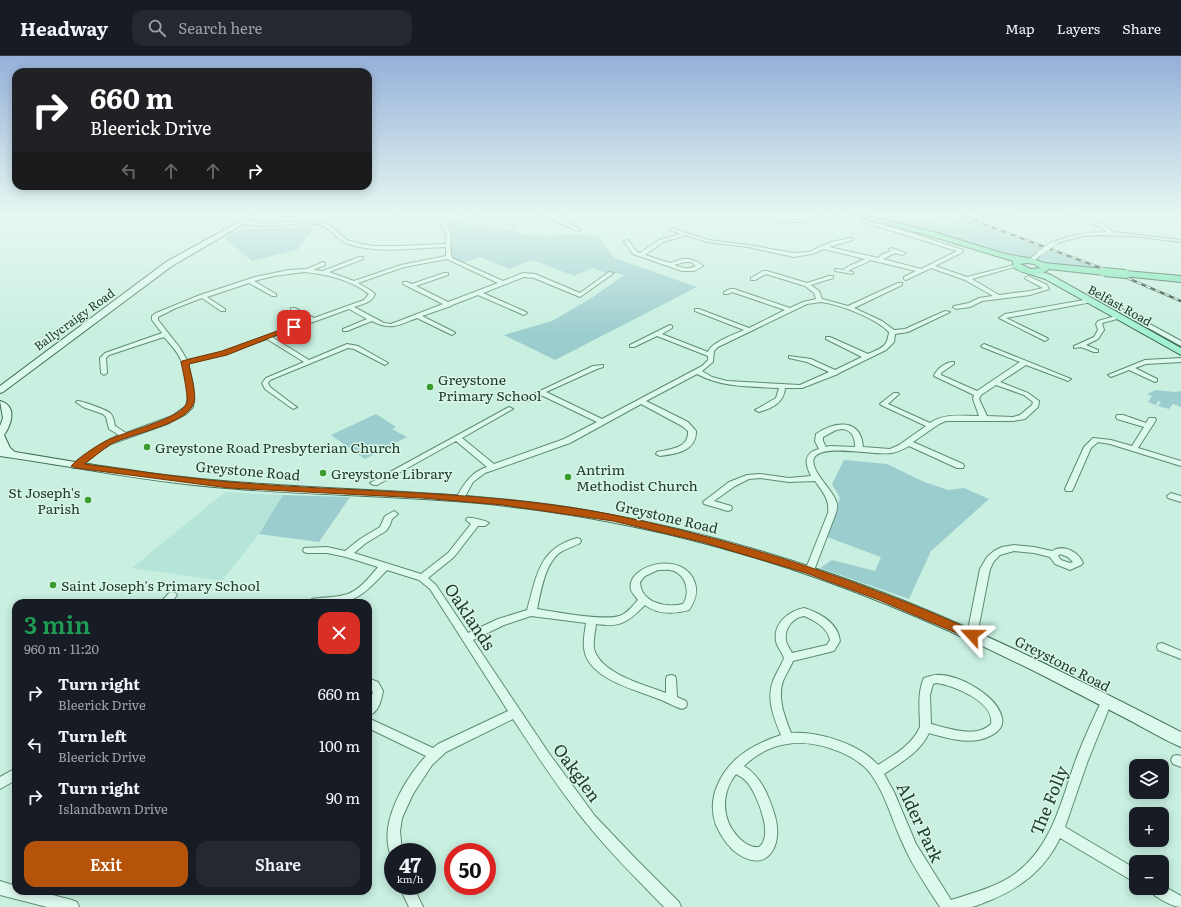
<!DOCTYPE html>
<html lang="en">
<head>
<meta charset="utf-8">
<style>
  body { margin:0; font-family:Literata,serif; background:#242831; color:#f1f3f6; height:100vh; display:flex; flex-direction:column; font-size:15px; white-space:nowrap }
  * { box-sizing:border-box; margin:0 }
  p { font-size:13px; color:#9ea1a6 }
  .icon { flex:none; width:22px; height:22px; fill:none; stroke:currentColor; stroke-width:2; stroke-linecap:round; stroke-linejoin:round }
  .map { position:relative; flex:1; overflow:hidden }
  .details { position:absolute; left:12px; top:543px; width:360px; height:296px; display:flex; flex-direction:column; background:#171b24; border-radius:12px; box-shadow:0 2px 10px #0003 }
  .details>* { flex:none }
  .guide { position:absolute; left:12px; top:12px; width:360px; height:122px; border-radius:12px; box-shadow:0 2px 10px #0003; background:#202124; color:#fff; overflow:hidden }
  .buttons { position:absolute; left:1129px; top:703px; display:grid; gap:8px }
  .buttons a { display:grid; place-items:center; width:40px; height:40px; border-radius:8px; background:#171b24; box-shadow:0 2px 10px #0003; font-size:20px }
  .speed { position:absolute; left:384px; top:787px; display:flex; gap:8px; font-size:20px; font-weight:700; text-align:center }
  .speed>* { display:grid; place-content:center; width:52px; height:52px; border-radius:50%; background:#171b24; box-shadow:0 2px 10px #0003; line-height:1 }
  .speed small { font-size:10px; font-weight:400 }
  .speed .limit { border:6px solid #d22; background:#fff; color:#111 }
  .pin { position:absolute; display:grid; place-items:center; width:34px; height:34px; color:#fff; margin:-17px; border-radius:8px; box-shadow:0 2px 6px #0006 }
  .me { position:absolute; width:44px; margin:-22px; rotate:294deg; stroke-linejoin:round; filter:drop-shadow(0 0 3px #0008) }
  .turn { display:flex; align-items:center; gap:14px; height:84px; padding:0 12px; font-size:18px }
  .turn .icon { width:52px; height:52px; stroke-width:2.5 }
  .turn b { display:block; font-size:28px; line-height:34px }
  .lanes { display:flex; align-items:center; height:38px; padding:0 12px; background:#0003; justify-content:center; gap:20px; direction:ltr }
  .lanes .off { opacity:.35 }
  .round { display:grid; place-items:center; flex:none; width:42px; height:42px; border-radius:12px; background:#242831 }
  .head { display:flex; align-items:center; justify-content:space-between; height:68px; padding:0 12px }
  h1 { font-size:24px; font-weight:600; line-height:30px; color:#1e9e55 }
  .cta { display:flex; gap:8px; margin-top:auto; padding:8px 12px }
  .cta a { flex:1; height:46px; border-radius:12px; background:#b45309; color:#fff; font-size:16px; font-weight:600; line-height:46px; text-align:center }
  .cta a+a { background:#242831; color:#f1f3f6 }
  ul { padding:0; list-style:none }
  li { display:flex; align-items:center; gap:12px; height:52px; padding:0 12px }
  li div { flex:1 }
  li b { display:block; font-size:15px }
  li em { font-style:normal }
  header { display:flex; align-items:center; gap:24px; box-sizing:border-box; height:56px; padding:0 20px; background:#171b24; border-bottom:1px solid #363941 }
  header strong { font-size:19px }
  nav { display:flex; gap:22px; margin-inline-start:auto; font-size:14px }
  .search { width:280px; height:36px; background:#242831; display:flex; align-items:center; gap:10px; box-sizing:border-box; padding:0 14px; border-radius:12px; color:#9ea1a6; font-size:15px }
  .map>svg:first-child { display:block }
  .farmland { fill:#b5e5d8 }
  .green { fill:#9ccdce }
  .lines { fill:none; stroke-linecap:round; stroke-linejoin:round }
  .minor-casing { stroke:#5d8b71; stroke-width:2 }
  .secondary-casing { stroke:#406d52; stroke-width:2 }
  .primary-casing { stroke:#315940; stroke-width:2 }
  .trunk-casing { stroke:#315940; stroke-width:2 }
  .minor { fill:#dcf9ee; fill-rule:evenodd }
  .secondary { fill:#dcf9ee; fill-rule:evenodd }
  .primary { fill:#a1f1d0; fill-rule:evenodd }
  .trunk { fill:#7ee7b4; fill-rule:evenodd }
  .rail-casing { stroke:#203c2b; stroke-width:2.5 }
  .rail { stroke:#d8f6ea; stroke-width:1.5; stroke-dasharray:5; stroke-linecap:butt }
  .minor-bridge-casing { stroke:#5d8b71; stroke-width:6; stroke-linecap:butt }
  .trunk-bridge-casing { stroke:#315940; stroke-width:10; stroke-linecap:butt }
  .minor-bridge { stroke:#dcf9ee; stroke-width:5 }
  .trunk-bridge { stroke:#7ee7b4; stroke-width:8 }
  .route { fill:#b45309; stroke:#753606 }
  .poi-dot { fill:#389b2c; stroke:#d8f6ea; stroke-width:1.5 }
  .labels { text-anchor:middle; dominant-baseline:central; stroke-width:3; stroke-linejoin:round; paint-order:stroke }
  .far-street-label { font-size:12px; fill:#203c2b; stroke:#d8f6ea }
  .poi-label { font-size:14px; fill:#203c2b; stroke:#d8f6ea; text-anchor:start }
  .street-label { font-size:14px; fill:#203c2b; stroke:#d8f6ea }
  .near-street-label { font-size:17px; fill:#203c2b; stroke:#d8f6ea }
</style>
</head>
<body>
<header>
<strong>Headway</strong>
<div class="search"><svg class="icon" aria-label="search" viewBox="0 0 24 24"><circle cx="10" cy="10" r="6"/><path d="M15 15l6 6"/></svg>Search here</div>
<nav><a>Map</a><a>Layers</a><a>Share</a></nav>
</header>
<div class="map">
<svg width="1181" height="851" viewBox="0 0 1181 851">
  <rect width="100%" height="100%" fill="#c8efe0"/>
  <path class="farmland" d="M225 436 283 439 259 478 222 525 132 512Z"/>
  <g class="green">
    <path d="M686 159H720L729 162 717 167Z"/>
    <path d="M905 159 943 170 958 163 950 159H952L1100 213 1051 208 999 196 951 181 891 166Z"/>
    <path d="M457 164 471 172 481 169 489 174 496 172 512 173 521 178 553 180 564 178 592 179 599 181 614 202 697 231 555 304 504 279 552 265 590 243 624 219 609 215 606 217 593 212 574 220 533 204 509 213 480 201 461 208 451 200 452 173 448 166Z"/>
    <path d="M304 171 314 173 297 194 252 205 224 182 239 174Z"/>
    <path d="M1156 334 1175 336 1181 335V351L1173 348 1169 353 1158 350 1161 346 1158 345 1156 349 1148 346 1152 340 1147 338Z"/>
    <path d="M376 358 396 371 392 373 407 381 365 403 331 379Z"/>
    <path d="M844 404 887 408 922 425 948 434 964 432 989 443 931 495 909 543 820 512 832 504 875 515 881 501 827 481 840 442 832 428Z"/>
    <path d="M283 439 350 441 319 486 259 478Z"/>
  </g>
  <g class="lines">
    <g class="minor-casing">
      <g id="minor">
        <path d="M393 159H398L394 162 392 161Z"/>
        <path d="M430 159H435L443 164 466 159H475L445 167C455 176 448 190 452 202L503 225 523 217 535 218 580 237 609 216 614 217 580 241 534 222 524 221 483 237 526 256 527 257 524 259 478 239 452 249 451 250 422 260 454 276 455 277 452 279 417 262C399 269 391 275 372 265L347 275H343V273L367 263 349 253 272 281 309 304 347 288 358 290 388 307 385 309 383 308 354 293 348 292 270 324 268 327 270 331 295 350 297 351 293 353 265 333 262 327 266 322 304 306 267 283 226 298 188 307 193 328 194 342 193 351 186 358 167 368 111 388 97 397 79 412H73L72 410 73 408C88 396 102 386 119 379L109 373 106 361 103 358 83 351 76 346 77 345C80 344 107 354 110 357 114 361 114 366 115 370L126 377 172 360 186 350C191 337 186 316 181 304 177 295 170 288 164 281L109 299 106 302 107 317 104 319 101 317 100 302 105 297 162 277 152 264V260L156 257 200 239 255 221 289 214 307 213 323 206 325 207V209L313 214 323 215 359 201H363V203L329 216 354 225 401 209 446 200V191C414 192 379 198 348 188 336 184 330 170 318 168 305 166 293 168 281 169 268 170 256 170 244 168H242V166L267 167 304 165 318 166 329 169 347 184 361 188 373 190H399L446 188C447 169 442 170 430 159ZM447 203 498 227 448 246 416 230 448 219V217H444L412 228 407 226H403V228L443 248 391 268 384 267 354 251C362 248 372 247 375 238L370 234 358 227 404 211ZM304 216C327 218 351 224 369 238L364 244 314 262 295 252H291V254L309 264 222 296 187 304 180 292 158 264V261L176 252 202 242 221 255H225V253L207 241 249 227 272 240H276V238L254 225 274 220Z"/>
        <path d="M493 159H499L516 169 512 170Z"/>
        <path d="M539 159H564L556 161 581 174 577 175 550 162Z"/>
        <path d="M626 159H631L633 161 629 162Z"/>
        <path d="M827 159H835L814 165 779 167 777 166 779 165 814 163Z"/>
        <path d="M979 159 998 161 1011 159 998 163Z"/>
        <path d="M1066 159H1073L1103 168 1113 176 1181 184V186L1133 180 1099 179 1082 180 1051 189V187C1070 179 1087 176 1107 176L1099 170Z"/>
        <path d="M865 164 899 173 963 194V196L935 210 967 221 1018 208V210L972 223 999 239 1030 235 1043 232 1026 223 1025 222 1028 220 1047 229 1049 233 1030 239 982 245 970 251 956 253 953 251 954 250 969 247 979 242 993 240 965 224 931 212 906 224 904 223V221L916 215 870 204C864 209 855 210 848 215L853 216V218L835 215V213L843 214 849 210 865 203 824 193 812 198 794 201 748 191 707 186 686 179 663 186 645 199 670 207 682 203H689L698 206 703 210 694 215H682L633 198 624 185 628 184 637 196 640 197 659 184 681 178 670 174V173L672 172 708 184 748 189 794 197 809 196 831 186 851 182 853 183V184L829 191 878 202 881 199 891 195 889 193 891 192 906 197 903 199 895 197 883 203 921 213 957 195 863 166V165ZM685 206H691L696 210C688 214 683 212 674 209Z"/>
        <path d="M1038 196 1043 197 1033 206H1029V204Z"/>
        <path d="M763 215H767L807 227 829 220H833V222L811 229 819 235 822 243 848 250 898 227H902V229L854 252 882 265 894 274 905 273 945 255 950 256 908 276 895 278 894 286 886 294 839 317 838 318 802 332H785C784 347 772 352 759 356L755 354 757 353 776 342 779 332C750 330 723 332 697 318L646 345 688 366 696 375C697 395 676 398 660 400L656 398 657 396C670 393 689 393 688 375L682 370 641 348 570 387 485 417 473 426 463 444 460 445 456 442C464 428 471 416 487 411L456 385 377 429H374L370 427 509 351 513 353 511 354 462 382 494 408 564 383 597 366 541 339 527 345 524 343 525 342 593 310 603 309V311L597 313 546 336 602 363 702 310 708 304V300L657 280 634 291H630V289L670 269 672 270V272L662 278 708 296C710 287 735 278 744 274L695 255V253H699L749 272 785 254 732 236 728 238H724V236L730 233H734L790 252 803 246 816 243 814 237 805 230 766 218 755 224H751V222ZM821 246C842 249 875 262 889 276 887 292 881 292 868 298L830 281H826V283L862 301 835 314 811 303 789 300V302L807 306 829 316 800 329 727 325 712 321 702 315 713 306 714 295 718 291 807 248Z"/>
        <path d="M1100 241 1181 285V290L1098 244V242Z"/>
        <path d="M1090 243 1093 245 1092 246 1006 262 1047 282 1048 283 1045 285 999 262 1005 258Z"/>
        <path d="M1119 259 1121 260V262L1102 267 1104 274 1098 283 1086 289 1098 294V296H1094L1081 291 1074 292V290L1094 281 1098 274 1096 268 1098 265Z"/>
        <path d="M984 288 1071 323 1068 325 1066 324 1026 309 1000 326 1028 337 1039 345 1038 351 1025 363 1013 365H946L939 368 913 386 963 408 964 410 963 412H957L909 390C904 393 898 396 892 397 876 400 822 387 814 402 809 414 833 434 836 445 838 449 837 453 836 457L813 517H807L805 515 828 457C830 443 822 435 815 425L789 426 760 422 749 423 735 430 714 445 731 450 732 452 731 454 728 455 704 448 703 446 729 426 747 419 760 418 789 422 811 420C805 408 803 397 819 393L815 385 816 378C835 365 861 362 863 391L890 393 899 389 926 370 881 349 880 348 881 347 894 337H898L899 338 888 348 930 367C944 357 963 360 979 360L973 343 974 339 934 320C936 313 947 305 954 306V308L941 317V319L977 335 1020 306 982 291 981 290ZM996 329 1024 339 1033 346 1032 349 1020 359 1013 361 987 360 979 343 981 339ZM843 373C853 375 855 382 855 391L830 390 826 391 823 385V381L836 374Z"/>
        <path d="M1181 302V306L1146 308 1135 312 1157 323V325L1155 326 1129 314 1111 321 1108 319 1145 304Z"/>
        <path d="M1117 359H1123L1146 367 1149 362H1155L1156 364 1138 392 1181 405V410L1110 388 1098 386 1091 392 1073 433 1072 435H1066L1065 433 1084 391 1093 382 1111 384 1132 390 1144 371 1117 363 1116 361Z"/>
        <path d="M1171 437 1181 440V446L1168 442 1167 440Z"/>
        <path d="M394 455 398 458 392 463 390 469 386 475 366 487 354 497 421 518 448 497 471 468 466 464 467 462C471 461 487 465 489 467L485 470H478L454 501 428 522 436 529 468 577 498 563 527 554C537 520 538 493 577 482L580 483 581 485 580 487C573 491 564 493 558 498 544 511 541 536 537 553 556 556 603 565 619 560 627 558 633 549 638 544 636 541 632 537 631 534 625 509 684 493 695 527 698 537 695 545 689 554 674 558 658 559 645 549 628 566 620 572 596 568 595 576 593 586 594 593 601 618 645 629 666 637V623L667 620 671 619 675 620 676 623 677 641 686 645 687 648 686 651 682 653C673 650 665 645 656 642 633 633 587 622 584 592 583 584 585 575 586 567L531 560 504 569 473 584 548 696 595 760 635 802 679 846 681 851H664C638 824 611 798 587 768 560 735 536 698 513 663L446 696 432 709 413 738 402 762 400 775 402 796H393V801L391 800C378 768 404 724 426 700L368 672V662L433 692 438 688 508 655 430 533 419 524 387 514C355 548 353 547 307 547L309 545 312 543C322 541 333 542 344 539 358 536 369 522 378 511L346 501 327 497H307L304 496 303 494 304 492 327 491 345 495 360 483 380 471 385 460ZM658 514C663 514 669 513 674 515 687 520 690 538 683 548 666 552 641 547 640 526L645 520Z"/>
        <path d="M1014 489 1034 491 1052 495C1063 488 1078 495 1083 507L1081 509 1070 514 1055 508 1050 501 1034 497 1014 495 1000 499 994 505 990 513 977 579 976 582 972 583 968 582 967 579 980 513 987 501 994 495 1002 491ZM1060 498 1068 501 1073 506 1070 507 1061 504 1058 500Z"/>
        <path d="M172 536 175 537 177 539 171 547H160L169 537Z"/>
        <path d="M804 552C820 557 838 567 840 585L834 595 793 605C790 612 786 618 783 625 777 643 785 661 791 677 818 675 860 688 878 709 894 699 912 689 920 671 920 655 917 637 924 622 928 621 932 619 936 619 958 617 998 640 1002 662 1004 670 998 676 992 679 972 690 950 683 929 677 920 696 902 706 884 718L894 736 916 788 951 844C973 837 997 831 1016 817 1052 790 1061 746 1075 706 1083 684 1093 663 1103 642L1107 640 1111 642 1112 645 1087 707 1065 771 1136 813V827L1060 782C1045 813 1022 831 991 844 985 846 978 850 971 851 961 851 950 851 940 851 927 831 913 811 903 788 892 765 886 738 870 717 854 696 812 683 787 688 771 690 755 699 744 710 762 721 769 741 775 760 783 788 769 818 738 798 728 791 721 780 716 769 711 755 712 741 718 728 730 701 754 688 781 679 774 662 766 643 773 625 776 617 781 610 784 602 782 596 777 591 776 585 773 567 789 555 804 552ZM804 560C814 564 828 572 830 584L827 589 792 597C790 593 787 589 786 585 784 573 792 562 804 560ZM936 627C953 629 995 646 991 668 976 683 948 672 931 668L930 639 933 628ZM736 718C742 721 747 725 750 730 758 743 774 780 759 791 750 792 744 787 738 781 721 763 721 737 736 718Z"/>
        <path d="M1162 587 1181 595V603L1158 594 1157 591 1158 588Z"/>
        <path d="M368 622 378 626 383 635C381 645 379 656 368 660V648L370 646 373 636 368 631Z"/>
        <path d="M1177 699 1181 700V711L1173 708 1171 704 1173 700Z"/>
        <path d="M16 712V724L0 733V721Z"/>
        <path d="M0 825 16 830V835H37L72 844 77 846 79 851H47L0 839Z"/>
        <path d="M1162 829 1181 840V851C1172 851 1152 840 1148 832H1162Z"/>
        <path d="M399 830H413L423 851H409Z"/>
      </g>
    </g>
    <g class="secondary-casing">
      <g id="secondary">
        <path d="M251 159H259L172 210 3 336 0 337V330L166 206Z"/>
        <path d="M0 345C18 350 11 369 4 379L10 392 15 396C53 402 91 409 129 414 173 421 218 425 262 428 374 436 485 436 596 456 696 474 794 502 889 539 989 578 1085 627 1181 676V691C1164 684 1148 674 1131 665 1102 650 1073 635 1044 620 948 572 849 529 746 499 659 473 570 456 479 447 391 439 302 439 214 431 142 425 71 410 0 400V370L3 362Z"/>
      </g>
    </g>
    <g class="primary-casing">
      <path id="primary" d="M1027 213H1033L1051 219 1181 292V299L1045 223 1027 217Z"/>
    </g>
    <g class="trunk-casing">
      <g id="trunk">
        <path d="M851 159H865L937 177 1005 198 1034 203 1044 207 1104 213 1108 216 1104 219 1049 213C1039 222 1023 218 1013 211V205L934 181ZM1027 207 1034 208 1040 212 1031 213 1020 208Z"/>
        <path d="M1126 215 1181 220V226L1123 220 1122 218Z"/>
      </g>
    </g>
    <use href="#minor" class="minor"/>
    <use href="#secondary" class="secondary"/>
    <use href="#primary" class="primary"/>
    <use href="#trunk" class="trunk"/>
    <g class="rail-casing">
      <path id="rail" d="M959 159 1125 221 1181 245"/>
    </g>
    <use href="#rail" class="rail"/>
    <g class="minor-bridge-casing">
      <path id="minor-bridge" d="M1040 197 1053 188"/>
    </g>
    <g class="trunk-bridge-casing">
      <path id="trunk-bridge" d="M1104 216 1126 218"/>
    </g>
    <use href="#minor-bridge" class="minor-bridge"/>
    <use href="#trunk-bridge" class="trunk-bridge"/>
  </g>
  <linearGradient id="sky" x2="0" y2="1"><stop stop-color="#95b0d9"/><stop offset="0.57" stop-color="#e6f8f1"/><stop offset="1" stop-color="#e6f8f1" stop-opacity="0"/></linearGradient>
  <rect width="1181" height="278" fill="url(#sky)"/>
  <path class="route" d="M291 270 297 271 227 299 189 308C190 316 197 339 194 347 186 369 132 377 111 388 102 394 93 402 84 408 132 414 181 422 230 426 358 437 487 434 614 459 706 478 800 505 887 539 917 550 947 563 976 576L978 579 976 582 972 583 968 582 879 544 806 517 702 486 613 465 503 449 422 442 229 432 76 412 71 410C78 402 96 390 106 385 122 376 183 363 187 346 188 339 183 315 181 306L182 305 222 295Z"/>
  <g class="poi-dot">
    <circle cx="430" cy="331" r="4"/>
    <circle cx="147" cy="391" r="4"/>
    <circle cx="323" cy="417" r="4"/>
    <circle cx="568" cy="421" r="4"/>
    <circle cx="88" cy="444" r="4"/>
    <circle cx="53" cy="529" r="4"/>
  </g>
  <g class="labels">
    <g class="far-street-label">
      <text transform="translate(1120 249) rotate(29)">Belfast Road</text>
      <text transform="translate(74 263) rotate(-36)">Ballycraigy Road</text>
    </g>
    <g class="poi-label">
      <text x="438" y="323">Greystone<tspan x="438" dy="16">Primary School</tspan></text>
      <text x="155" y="391">Greystone Road Presbyterian Church</text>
      <text x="576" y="413">Antrim<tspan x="576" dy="16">Methodist Church</tspan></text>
      <text x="331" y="417">Greystone Library</text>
      <text x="80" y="436" text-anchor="end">St Joseph's<tspan x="80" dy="16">Parish</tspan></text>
      <text x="61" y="529">Saint Joseph's Primary School</text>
    </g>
    <g class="street-label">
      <text transform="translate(248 414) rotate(5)">Greystone Road</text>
      <text transform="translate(667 460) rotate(13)">Greystone Road</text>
      <text transform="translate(1063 607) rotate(27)">Greystone Road</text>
    </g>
    <g class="near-street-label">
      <text transform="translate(471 560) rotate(56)">Oaklands</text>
      <text transform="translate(578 716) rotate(54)">Oakglen</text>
      <text transform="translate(1048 744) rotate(-68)">The Folly</text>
      <text transform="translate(921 766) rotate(65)">Alder Park</text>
    </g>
  </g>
</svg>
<div class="buttons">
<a><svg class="icon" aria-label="layers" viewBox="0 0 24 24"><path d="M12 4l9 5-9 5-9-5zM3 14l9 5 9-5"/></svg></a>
<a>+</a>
<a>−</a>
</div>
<div class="speed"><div>47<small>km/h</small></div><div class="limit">50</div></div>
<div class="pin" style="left:294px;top:271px;background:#d93025"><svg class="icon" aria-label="arrive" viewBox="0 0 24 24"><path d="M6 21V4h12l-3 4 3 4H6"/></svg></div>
<svg class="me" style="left:972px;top:579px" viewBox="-20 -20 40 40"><path d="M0-17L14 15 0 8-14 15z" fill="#b45309" stroke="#fff" stroke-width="4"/></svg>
<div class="guide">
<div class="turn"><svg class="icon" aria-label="right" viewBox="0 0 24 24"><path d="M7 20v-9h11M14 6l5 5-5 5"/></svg><div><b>660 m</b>Bleerick Drive</div></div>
<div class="lanes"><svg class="icon off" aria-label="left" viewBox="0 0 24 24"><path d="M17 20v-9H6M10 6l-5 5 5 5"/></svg><svg class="icon off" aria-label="ahead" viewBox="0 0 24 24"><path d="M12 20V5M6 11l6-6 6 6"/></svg><svg class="icon off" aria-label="ahead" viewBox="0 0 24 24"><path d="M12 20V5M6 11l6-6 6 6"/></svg><svg class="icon" aria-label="right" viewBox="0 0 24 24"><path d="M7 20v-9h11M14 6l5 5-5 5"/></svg></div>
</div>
<section class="details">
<div class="head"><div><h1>3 min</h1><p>960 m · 11:20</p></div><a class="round" style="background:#d93025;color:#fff"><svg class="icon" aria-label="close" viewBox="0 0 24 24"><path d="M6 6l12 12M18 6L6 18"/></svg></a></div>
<ul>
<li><svg class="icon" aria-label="right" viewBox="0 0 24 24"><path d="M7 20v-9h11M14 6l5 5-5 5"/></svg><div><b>Turn right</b><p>Bleerick Drive</p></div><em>660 m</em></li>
<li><svg class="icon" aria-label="left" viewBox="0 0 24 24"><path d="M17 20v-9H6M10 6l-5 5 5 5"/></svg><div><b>Turn left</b><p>Bleerick Drive</p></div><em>100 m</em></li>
<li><svg class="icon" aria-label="right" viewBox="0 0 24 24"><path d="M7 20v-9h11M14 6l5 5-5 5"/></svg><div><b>Turn right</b><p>Islandbawn Drive</p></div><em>90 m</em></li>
</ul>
<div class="cta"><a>Exit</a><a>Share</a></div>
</section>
</div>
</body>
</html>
